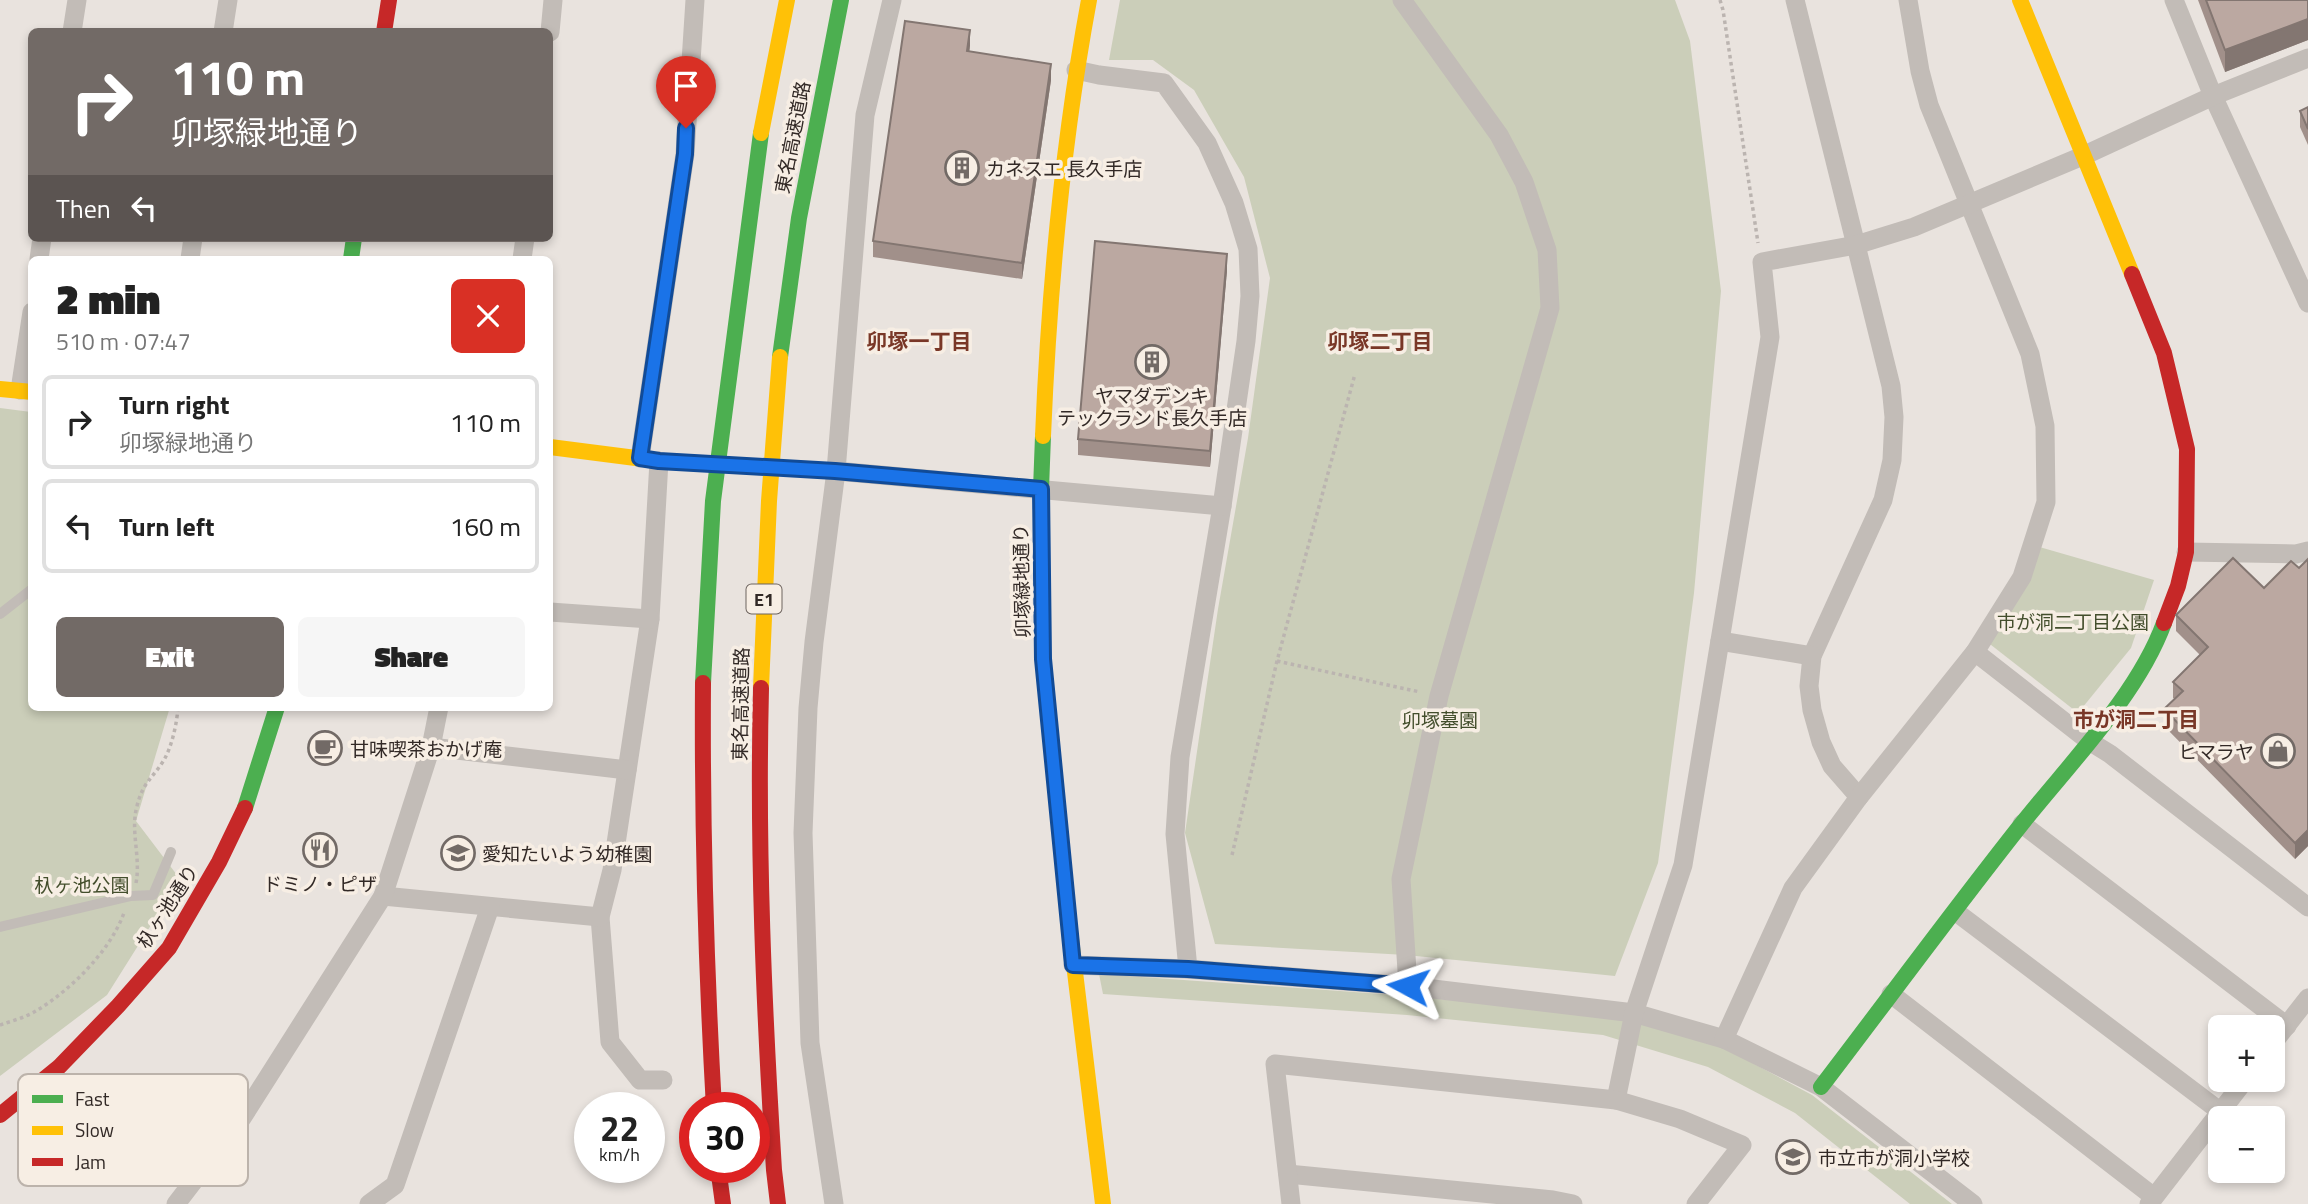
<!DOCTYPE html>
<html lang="en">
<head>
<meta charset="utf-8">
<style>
  body { margin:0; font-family:"Titillium Web","Noto Sans JP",sans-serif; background:#f6f6f6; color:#222; height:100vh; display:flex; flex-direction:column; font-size:26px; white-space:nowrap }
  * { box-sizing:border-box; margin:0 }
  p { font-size:23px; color:#767676 }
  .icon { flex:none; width:38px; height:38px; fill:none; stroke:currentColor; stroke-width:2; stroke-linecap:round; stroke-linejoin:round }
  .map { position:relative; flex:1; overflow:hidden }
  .side { position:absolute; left:28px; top:256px; width:525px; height:455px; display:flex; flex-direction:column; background:#fff; border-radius:10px; box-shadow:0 4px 10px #0003 }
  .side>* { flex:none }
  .banner { position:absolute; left:28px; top:28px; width:525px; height:214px; border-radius:10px; box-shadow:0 4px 10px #0003; background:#726a66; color:#fff; overflow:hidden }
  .buttons { position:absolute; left:2208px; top:1015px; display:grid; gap:14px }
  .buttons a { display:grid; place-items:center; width:77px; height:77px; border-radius:10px; background:#fff; box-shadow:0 4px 10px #0003; font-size:35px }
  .speed { position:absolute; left:574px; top:1092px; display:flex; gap:14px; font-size:35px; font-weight:700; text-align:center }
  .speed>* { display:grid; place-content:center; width:91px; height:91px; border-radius:50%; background:#fff; box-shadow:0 4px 10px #0003; line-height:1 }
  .speed small { font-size:18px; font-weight:400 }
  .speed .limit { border:10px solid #d22; background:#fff; color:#111 }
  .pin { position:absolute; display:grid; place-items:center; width:60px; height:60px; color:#fff; margin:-72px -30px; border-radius:50% 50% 50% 0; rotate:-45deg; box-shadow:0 0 7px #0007 }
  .pin .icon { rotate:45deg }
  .me { position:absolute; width:77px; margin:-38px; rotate:275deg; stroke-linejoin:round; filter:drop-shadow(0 0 5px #0008) }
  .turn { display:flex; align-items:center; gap:24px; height:147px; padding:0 28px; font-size:32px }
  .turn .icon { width:91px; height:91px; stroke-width:2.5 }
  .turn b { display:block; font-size:49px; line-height:60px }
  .then { display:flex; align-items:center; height:66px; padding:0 28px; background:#0003; gap:14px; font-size:26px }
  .round { display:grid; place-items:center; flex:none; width:74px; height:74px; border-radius:10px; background:#f6f6f6 }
  .head { display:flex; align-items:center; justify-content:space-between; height:119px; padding:0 28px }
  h1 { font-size:42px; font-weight:800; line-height:52px }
  .action { display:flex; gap:14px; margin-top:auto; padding:14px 28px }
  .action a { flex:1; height:80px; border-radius:10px; background:#726a66; color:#fff; font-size:28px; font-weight:800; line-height:80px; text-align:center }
  .action a+a { background:#f6f6f6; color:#222 }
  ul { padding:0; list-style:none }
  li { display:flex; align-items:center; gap:21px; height:94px; margin:0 14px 10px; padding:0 14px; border:4px solid #e0e0e0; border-radius:10px }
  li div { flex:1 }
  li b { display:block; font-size:26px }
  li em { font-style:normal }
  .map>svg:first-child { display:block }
  .green { fill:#cbceb9 }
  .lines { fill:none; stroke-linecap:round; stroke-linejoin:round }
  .path { stroke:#bbb4b0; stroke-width:3.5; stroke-dasharray:3.5 3.5; stroke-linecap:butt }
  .lane { stroke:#c2bcb7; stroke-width:10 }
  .street { stroke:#c2bcb7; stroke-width:19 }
  .fast { stroke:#4caf50; stroke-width:16 }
  .slow { stroke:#ffc107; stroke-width:16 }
  .jam { stroke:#c62828; stroke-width:16 }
  .fast-bridge { stroke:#4caf50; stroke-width:16 }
  .wall { fill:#a1908a }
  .shaded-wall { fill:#837671 }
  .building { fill:#bba8a1; stroke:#837671; stroke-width:2 }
  .route-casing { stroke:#114b97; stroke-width:18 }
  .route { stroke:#1a73e8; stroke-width:12 }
  .labels { text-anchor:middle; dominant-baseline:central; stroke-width:7; stroke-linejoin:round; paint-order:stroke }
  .shield { fill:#f7eee4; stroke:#6d645f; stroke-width:2 }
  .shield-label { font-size:18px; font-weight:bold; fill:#322926 }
  .street-label { font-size:19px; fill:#322926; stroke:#f7eee4 }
  .poi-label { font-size:19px; fill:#322926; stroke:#f7eee4; text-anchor:start }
  .park-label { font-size:19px; fill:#434e2c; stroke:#f7eee4 }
  .neighbourhood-label { font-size:21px; font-weight:bold; fill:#793727; stroke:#f7eee4 }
  .key { fill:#f7eee4; stroke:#bcb3ab; stroke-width:2 }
  .key-label { font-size:19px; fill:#322926 }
</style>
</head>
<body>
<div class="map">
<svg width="2308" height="1204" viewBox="0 0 2308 1204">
  <rect width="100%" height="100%" fill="#e9e3de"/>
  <g class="green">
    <path d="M1120 0H1675L1690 41 1721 291 1694 593 1658 863 1615 976 1406 955 1215 944 1185 833 1218 609 1248 438 1270 278 1244 177 1194 90 1153 60H1109Z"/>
    <path d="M0 408 31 412 32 707H170L136 821 180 879 107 995 0 1076Z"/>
    <path d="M2036 546 2154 580 2131 648 2078 713 1986 641Z"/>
    <path d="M1099 974 1410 996 1611 1016 1719 1045 1812 1095 1952 1204H1910L1795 1113 1708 1067 1603 1035 1407 1015 1103 994Z"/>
  </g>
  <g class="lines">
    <g class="path">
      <path d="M1720 0 1723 10 1758 243"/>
      <path d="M1277 661 1420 692"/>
      <path d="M1232 855 1277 661 1355 374"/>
      <path d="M136 883C141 857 130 831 137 806 143 782 152 779 164 760 172 746 177 723 178 707"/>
      <path d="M0 1025C12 1021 26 1017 36 1011 71 990 110 951 124 913"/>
    </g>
    <g class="lane">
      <path d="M0 614 32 589"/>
      <path d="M0 927 131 896 153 895 171 852"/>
    </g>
    <g class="street">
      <path d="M1402 0 1499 135 1524 182 1547 250 1550 308 1439 696 1401 879 1408 986"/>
      <path d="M1795 0 1891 386 1894 417 1892 460 1883 500 1812 656 1809 686 1812 710 1821 742 1832 766 1859 797"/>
      <path d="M2174 0 2213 96 2308 303"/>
      <path d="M72 32 77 0"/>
      <path d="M223 32 228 0"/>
      <path d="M550 32 553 0"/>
      <path d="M1076 70 1099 75 1164 83 1207 143 1234 203 1248 249 1250 296 1246 341 1222 506 1180 757 1175 834 1188 969"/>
      <path d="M39 259 42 238"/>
      <path d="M190 259 193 238"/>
      <path d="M522 259 525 238"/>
      <path d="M20 390 32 312"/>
      <path d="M640 458 685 154 695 0"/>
      <path d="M659 461 650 619 612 870 600 917 610 1042 640 1080H663"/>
      <path d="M836 471 1222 506"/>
      <path d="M2186 552 2296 554 2308 551"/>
      <path d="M550 612 650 619"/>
      <path d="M1720 641 1812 656"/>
      <path d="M1975 652 2089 741 2110 754 2308 907"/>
      <path d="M431 747 627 770"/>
      <path d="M2022 824 2287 1026"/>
      <path d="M383 896 600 917"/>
      <path d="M1956 912 2221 1112"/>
      <path d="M1073 965 1188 969 1408 986 1634 1013 1724 1039 1821 1087 1973 1204"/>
      <path d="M1891 994 2154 1197"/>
      <path d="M1724 1039 1793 888 1859 797 1975 652 2022 577 2046 502 2045 426 2030 354 1929 105 1920 71 1908 0"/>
      <path d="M2273 1043 2308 998"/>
      <path d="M1616 1100 1634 1013 1683 865 1770 337 1762 262 1856 245 1914 227 2085 155 2213 96 2308 58"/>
      <path d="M1288 1174 1553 1200 1573 1204"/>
      <path d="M176 1204 242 1118 383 896 431 747 439 707"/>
      <path d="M369 1204 395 1185 490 907"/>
      <path d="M834 1204 810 1043 803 833 808 708 814 642 836 471 865 115 892 0"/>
      <path d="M1291 1204 1275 1064 1616 1100 1680 1119 1742 1145 1696 1204"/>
      <path d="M2149 1204 2245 1080"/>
    </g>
    <g class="fast">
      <path d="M351 259 354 238"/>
      <path d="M780 357 799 218 841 0"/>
      <path d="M1043 436 1041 489 1043 659 1068 914"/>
      <path d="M703 683 713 501 761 133"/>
      <path d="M245 808 277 707"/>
      <path d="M1821 1087C1889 998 1955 908 2024 821 2072 761 2138 694 2164 623"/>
    </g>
    <g class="slow">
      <path d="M2020 0 2132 274"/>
      <path d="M761 133 787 0"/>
      <path d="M0 389 32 392"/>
      <path d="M1043 436C1049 290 1062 145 1089 0"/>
      <path d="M550 447 659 461"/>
      <path d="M761 688 769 501 780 357"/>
      <path d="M1068 914 1103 1204"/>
    </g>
    <g class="jam">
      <path d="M384 32 389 0"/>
      <path d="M2132 274 2164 353 2187 449 2186 552 2178 586 2164 623"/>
      <path d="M703 683C702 825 706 966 714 1108"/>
      <path d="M761 688C757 849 764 1009 774 1170L778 1204"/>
      <path d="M0 1115 59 1067 118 1006 169 948 219 862 245 808"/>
      <path d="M718 1167 723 1204"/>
    </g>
    <path class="fast-bridge" d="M659 461 836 471"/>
  </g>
  <g class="wall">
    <path d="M2198 0H2308V40L2225 72Z"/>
    <path d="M970 46 969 52 1051 80 1022 279 873 257V241Z"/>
    <path d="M2308 107V145L2300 127V111Z"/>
    <path d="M1227 270 1210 467 1078 455V439Z"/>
    <path d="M2308 559V846L2295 859 2164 726V709L2175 699 2173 698V682L2200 655 2176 631V615L2264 588 2299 568Z"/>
  </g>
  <g class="shaded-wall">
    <path d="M2308 19V40L2225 72V50Z"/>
    <path d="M970 30V46L967 67V51Z"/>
    <path d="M1051 64V80L1022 279V263Z"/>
    <path d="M1227 254V270L1210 467V451Z"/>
    <path d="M2308 830V846L2295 859V843Z"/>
  </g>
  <g class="building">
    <path d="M2206 0H2308V19L2225 50Z"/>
    <path d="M905 21 970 30 967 51 1051 64 1022 263 873 241Z"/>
    <path d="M2308 107V129L2300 111Z"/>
    <path d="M1095 241 1227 254 1210 451 1078 439Z"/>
    <path d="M2233 558 2264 588 2291 561 2299 568 2308 559V830L2295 843 2164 709 2183 691 2173 682 2208 647 2176 615Z"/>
  </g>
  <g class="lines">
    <g class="route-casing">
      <path id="route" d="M686 128 685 154 640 458 659 461 835 471 1041 489 1043 659 1073 965 1188 969 1408 986"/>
    </g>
    <use href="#route" class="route"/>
  </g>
  <defs>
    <g id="building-ring" transform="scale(1.75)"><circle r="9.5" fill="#f7eee4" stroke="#726a66" stroke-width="1.5"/><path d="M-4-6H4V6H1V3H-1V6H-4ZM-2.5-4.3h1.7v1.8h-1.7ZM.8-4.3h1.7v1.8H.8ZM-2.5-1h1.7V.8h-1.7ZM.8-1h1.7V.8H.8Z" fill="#726a66"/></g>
    <g id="cafe-ring" transform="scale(1.75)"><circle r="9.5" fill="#f7eee4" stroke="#726a66" stroke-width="1.5"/><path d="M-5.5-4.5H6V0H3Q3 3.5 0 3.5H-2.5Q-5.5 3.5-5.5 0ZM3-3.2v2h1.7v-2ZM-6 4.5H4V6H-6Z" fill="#726a66"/></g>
    <g id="shop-ring" transform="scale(1.75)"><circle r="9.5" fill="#f7eee4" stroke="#726a66" stroke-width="1.5"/><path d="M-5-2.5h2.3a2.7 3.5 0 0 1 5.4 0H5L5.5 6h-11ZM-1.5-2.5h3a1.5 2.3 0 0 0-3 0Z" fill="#726a66"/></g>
    <g id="restaurant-ring" transform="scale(1.75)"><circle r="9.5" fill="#f7eee4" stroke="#726a66" stroke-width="1.5"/><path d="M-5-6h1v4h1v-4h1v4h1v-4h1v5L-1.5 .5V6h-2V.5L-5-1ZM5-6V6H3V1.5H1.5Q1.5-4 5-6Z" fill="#726a66"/></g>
    <g id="school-ring" transform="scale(1.75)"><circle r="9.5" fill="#f7eee4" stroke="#726a66" stroke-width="1.5"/><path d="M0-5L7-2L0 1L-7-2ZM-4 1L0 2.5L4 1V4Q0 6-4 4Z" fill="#726a66"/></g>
  </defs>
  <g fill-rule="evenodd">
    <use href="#building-ring" x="962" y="168"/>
    <use href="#building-ring" x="1152" y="362"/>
    <use href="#cafe-ring" x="325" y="748"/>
    <use href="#shop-ring" x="2278" y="751"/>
    <use href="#restaurant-ring" x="320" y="850"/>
    <use href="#school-ring" x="458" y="853"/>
    <use href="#school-ring" x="1793" y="1157"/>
  </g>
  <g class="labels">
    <rect class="shield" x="746.5" y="584.5" width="35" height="29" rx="5"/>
    <g class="shield-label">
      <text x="764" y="599">E1</text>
    </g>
    <g class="street-label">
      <text transform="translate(792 137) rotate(-79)">東名高速道路</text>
      <text transform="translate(1021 581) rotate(-91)">卯塚緑地通り</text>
      <text transform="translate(740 704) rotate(-89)">東名高速道路</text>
      <text transform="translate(167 906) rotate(-57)">杁ヶ池通り</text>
    </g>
    <g class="poi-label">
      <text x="986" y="168">カネスエ 長久手店</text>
      <text x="1152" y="395" text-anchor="middle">ヤマダデンキ<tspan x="1152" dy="22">テックランド長久手店</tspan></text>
      <text x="350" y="748">甘味喫茶おかげ庵</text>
      <text x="2254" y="751" text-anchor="end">ヒマラヤ</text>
      <text x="482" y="853">愛知たいよう幼稚園</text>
      <text x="320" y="883" text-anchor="middle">ドミノ・ピザ</text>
      <text x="1818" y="1157">市立市が洞小学校</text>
    </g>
    <g class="park-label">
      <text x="2073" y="621">市が洞二丁目公園</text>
      <text x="1440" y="719">卯塚墓園</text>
      <text x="82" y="884">杁ヶ池公園</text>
    </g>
    <g class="neighbourhood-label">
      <text x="919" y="341">卯塚一丁目</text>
      <text x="1380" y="341">卯塚二丁目</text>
      <text x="2136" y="719">市が洞二丁目</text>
    </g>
  </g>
  <rect x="18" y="1074" width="230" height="112" rx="10" class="key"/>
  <rect x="32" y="1095" width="31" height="8" fill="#4caf50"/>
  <rect x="32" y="1126" width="31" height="9" fill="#ffc107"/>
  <rect x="32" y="1158" width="31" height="8" fill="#c62828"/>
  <g class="key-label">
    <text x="75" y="1106">Fast</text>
    <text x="75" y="1137">Slow</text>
    <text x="75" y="1169">Jam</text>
  </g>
</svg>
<div class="buttons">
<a>+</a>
<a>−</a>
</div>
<div class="speed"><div>22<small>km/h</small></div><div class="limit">30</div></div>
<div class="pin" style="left:686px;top:128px;background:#d93025"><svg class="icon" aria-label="arrive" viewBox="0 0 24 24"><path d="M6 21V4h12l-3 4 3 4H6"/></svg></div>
<svg class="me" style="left:1408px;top:986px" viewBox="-20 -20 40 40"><path d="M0-17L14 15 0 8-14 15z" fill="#1a73e8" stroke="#fff" stroke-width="4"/></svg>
<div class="banner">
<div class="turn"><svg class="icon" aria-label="right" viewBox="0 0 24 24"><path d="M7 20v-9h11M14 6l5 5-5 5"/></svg><div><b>110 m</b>卯塚緑地通り</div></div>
<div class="then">Then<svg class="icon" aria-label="left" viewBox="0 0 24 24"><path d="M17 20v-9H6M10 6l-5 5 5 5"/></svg></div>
</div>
<section class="side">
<div class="head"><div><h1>2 min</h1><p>510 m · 07:47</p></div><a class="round" style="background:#d93025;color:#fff"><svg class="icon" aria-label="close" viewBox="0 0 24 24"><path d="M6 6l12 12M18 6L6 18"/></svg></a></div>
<ul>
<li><svg class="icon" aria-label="right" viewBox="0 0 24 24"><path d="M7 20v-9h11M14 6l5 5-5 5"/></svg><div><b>Turn right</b><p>卯塚緑地通り</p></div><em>110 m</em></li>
<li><svg class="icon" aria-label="left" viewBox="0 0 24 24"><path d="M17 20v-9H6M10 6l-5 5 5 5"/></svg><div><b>Turn left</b></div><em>160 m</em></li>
</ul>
<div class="action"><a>Exit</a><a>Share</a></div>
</section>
</div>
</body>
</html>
